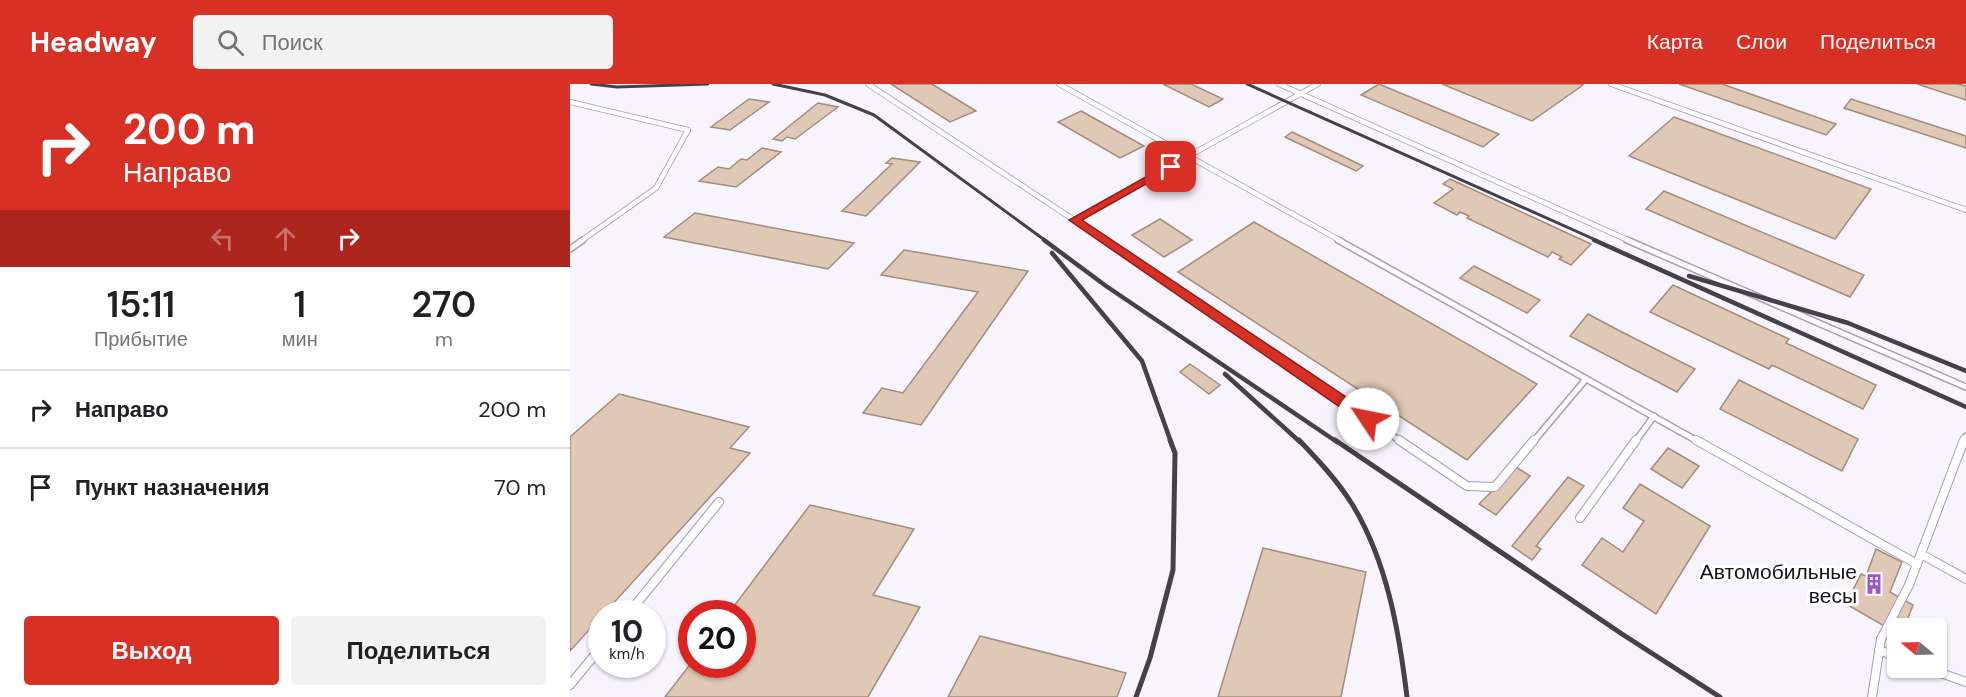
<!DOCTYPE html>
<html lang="ru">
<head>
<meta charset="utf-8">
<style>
  body { margin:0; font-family:"DM Sans",sans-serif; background:#f2f2f2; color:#202124; height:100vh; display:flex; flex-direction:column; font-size:22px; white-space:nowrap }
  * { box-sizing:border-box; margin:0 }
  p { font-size:20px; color:#757577 }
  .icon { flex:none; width:33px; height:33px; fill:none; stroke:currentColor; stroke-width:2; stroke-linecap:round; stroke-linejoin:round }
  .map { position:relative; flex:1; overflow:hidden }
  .details { display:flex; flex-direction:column; background:#fff; width:570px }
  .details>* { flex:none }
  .hud { background:#d93025; color:#fff; overflow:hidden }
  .needle { width:39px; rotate:289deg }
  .fabs { position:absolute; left:1317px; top:534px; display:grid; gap:12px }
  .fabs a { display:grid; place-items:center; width:60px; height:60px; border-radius:6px; background:#fff; box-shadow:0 2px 4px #0004; font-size:30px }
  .speed { position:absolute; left:18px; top:516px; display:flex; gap:12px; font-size:30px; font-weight:700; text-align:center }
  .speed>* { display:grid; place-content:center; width:78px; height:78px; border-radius:50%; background:#fff; box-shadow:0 2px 4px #0004; line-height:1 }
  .speed small { font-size:15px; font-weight:400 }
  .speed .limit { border:9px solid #d22; background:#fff; color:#111 }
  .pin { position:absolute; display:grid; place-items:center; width:51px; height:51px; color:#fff; margin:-26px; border-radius:12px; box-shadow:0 3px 9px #0006 }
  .me { position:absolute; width:66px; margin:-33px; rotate:304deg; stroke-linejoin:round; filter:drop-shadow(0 0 4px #0008) }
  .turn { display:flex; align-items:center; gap:21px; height:126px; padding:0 24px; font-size:27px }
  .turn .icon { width:78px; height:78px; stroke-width:2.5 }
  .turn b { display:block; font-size:42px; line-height:51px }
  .lanes { display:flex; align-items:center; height:57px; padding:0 24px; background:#0003; justify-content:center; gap:30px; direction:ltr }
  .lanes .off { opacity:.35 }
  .eta { display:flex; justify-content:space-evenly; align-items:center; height:102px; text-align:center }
  .eta b { font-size:36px; font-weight:600; line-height:42px }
  .action { display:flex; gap:12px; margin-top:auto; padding:12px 24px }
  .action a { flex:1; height:69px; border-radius:6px; background:#d93025; color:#fff; font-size:24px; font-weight:600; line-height:69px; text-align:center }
  .action a+a { background:#f2f2f2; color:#202124 }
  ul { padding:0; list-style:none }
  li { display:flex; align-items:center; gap:18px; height:78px; padding:0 24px; border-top:2px solid #e0e0e0 }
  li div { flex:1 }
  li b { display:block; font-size:22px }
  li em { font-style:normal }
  header { display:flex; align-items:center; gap:36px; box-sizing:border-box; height:84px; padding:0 30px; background:#d93025; color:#fff }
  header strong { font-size:28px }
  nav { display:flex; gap:33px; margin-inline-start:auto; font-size:21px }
  .search { width:420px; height:54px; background:#f2f2f2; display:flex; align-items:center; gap:15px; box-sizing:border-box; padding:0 21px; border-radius:6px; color:#757577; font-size:22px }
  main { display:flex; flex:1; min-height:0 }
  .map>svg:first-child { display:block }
  .building { fill:#dfc8b5; stroke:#a38d7b; stroke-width:1.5 }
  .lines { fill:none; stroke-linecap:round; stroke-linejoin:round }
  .lane-far2-casing { stroke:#a69db6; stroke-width:6 }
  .lane-far1-casing { stroke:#a69db6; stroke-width:8 }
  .lane-casing { stroke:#a69db6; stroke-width:10 }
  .lane-far2 { stroke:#fff; stroke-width:4.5 }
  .lane-far1 { stroke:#fff; stroke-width:5 }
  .lane { stroke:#fff; stroke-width:8 }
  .rail-far2 { stroke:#45414b; stroke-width:3 }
  .rail-far1 { stroke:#45414b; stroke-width:4.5 }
  .rail { stroke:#45414b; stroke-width:5 }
  .route { fill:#d93025; stroke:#8d1f18; stroke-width:1.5 }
  .labels { text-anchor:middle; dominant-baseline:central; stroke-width:6; stroke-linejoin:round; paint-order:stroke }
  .near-poi-label { font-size:21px; fill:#15121b; stroke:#fff; text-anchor:end }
</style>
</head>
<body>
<header>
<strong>Headway</strong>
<div class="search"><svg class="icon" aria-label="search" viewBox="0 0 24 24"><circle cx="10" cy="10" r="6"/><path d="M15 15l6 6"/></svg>Поиск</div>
<nav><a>Карта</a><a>Слои</a><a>Поделиться</a></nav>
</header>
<main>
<section class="details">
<div class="hud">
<div class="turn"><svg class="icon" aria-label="right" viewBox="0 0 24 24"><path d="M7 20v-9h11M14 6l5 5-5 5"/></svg><div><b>200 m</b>Направо</div></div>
<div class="lanes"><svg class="icon off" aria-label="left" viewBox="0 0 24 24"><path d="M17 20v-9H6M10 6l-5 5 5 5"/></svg><svg class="icon off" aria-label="ahead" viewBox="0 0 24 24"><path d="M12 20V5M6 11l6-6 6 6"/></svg><svg class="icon" aria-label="right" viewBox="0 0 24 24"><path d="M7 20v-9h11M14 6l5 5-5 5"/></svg></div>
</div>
<div class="eta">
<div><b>15:11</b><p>Прибытие</p></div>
<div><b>1</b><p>мин</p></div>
<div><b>270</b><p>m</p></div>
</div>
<ul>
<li><svg class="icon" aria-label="right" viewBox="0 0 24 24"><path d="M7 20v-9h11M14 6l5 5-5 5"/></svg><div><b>Направо</b></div><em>200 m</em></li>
<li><svg class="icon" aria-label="arrive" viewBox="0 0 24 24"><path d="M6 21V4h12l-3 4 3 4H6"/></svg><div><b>Пункт назначения</b></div><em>70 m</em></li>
</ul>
<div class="action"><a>Выход</a><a>Поделиться</a></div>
</section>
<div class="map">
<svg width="1396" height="613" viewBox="0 0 1396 613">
  <rect width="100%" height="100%" fill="#f8f4fe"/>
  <g class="building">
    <path d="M321 0H362L406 27 380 38Z"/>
    <path d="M593 0H621L653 15 639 23Z"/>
    <path d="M809 0 929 50 913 63 791 11Z"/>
    <path d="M872 0H1010L1013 1 962 37Z"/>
    <path d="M1109 0H1152L1266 40 1256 51Z"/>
    <path d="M1347 0H1387L1396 2V16Z"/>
    <path d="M179 15 199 18 160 46 141 43Z"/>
    <path d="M1281 15 1396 52V64L1274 24Z"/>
    <path d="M248 19 268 23 225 55 217 53 212 57 203 55Z"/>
    <path d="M511 27 574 62 550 74 488 38Z"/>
    <path d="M1104 33 1301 105 1265 155 1059 72Z"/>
    <path d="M722 48 793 82 786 87 715 53Z"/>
    <path d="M192 64 211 68 166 103 129 97 148 83 159 85 171 75 177 76Z"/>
    <path d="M322 74 350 78 296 132 272 127 322 80 316 79Z"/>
    <path d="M880 95 1021 160 1001 181 989 175 992 173 982 168 978 173 897 134 899 132 890 128 887 131 864 119 883 105 873 100Z"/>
    <path d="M1094 107 1294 191 1280 213 1076 125Z"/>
    <path d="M125 129 284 159 258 185 94 153Z"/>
    <path d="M590 135 622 156 594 173 562 151Z"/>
    <path d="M684 138 967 300 897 376 608 188Z"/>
    <path d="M334 166 458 187 351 341 293 329 312 304 333 309 408 208 311 191Z"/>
    <path d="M904 182 970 216 957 229 890 194Z"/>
    <path d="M1103 201 1219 255 1216 259 1306 301 1293 325 1202 281 1199 285 1080 228Z"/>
    <path d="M1018 230 1048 246 1125 285 1107 308 1000 252Z"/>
    <path d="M620 280 650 301 639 310 610 288Z"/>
    <path d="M1169 296 1288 355 1272 387 1150 325Z"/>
    <path d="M49 310 179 343 160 364 180 369 0 567V353Z"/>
    <path d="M1098 364 1129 382 1112 404 1081 385Z"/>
    <path d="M946 383 960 392 926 431 909 420Z"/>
    <path d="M998 393 1014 402 966 462 971 465 962 476 942 462Z"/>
    <path d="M1070 400 1140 442 1086 530 1012 481 1032 454 1053 468 1074 437 1053 424Z"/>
    <path d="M240 421 344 445 303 511 350 523 298 613H95L122 578V580H172V530H158Z"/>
    <path d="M693 464 796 488 771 613H648Z"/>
    <path d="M1306 465 1332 478 1320 508 1343 521 1334 544H1328V550L1276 520 1291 490 1296 492Z"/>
    <path d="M410 552 556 589 547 613H378Z"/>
  </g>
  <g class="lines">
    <g class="lane-far2-casing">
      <g id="lane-far2">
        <path d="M298 0 536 157"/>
        <path d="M489 0 771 157"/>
        <path d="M709 0 1060 157"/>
        <path d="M1041 0 1396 126"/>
        <path d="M0 18 118 46 86 104 11 157"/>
        <path d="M504 136 748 0"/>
      </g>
    </g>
    <g class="lane-far1-casing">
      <g id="lane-far1">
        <path d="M534 156 832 358"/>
        <path d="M768 156 1129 358"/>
        <path d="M1057 156 1396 303"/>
        <path d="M0 165 13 156"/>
        <path d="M963 358 1016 295"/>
        <path d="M1065 358 1084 332"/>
        <path d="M1394 358 1396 352"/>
      </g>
    </g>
    <g class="lane-casing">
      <g id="lane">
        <path d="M829 356 897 402 925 403 964 356"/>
        <path d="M1126 356 1347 480"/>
        <path d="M1010 434 1066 356"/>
        <path d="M1351 470 1396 495"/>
        <path d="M58 530 149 418"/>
        <path d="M1309 566 1328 573"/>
        <path d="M1357 584 1396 598"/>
        <path d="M0 601 32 562"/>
        <path d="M1302 613 1311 555 1339 501 1394 356"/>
      </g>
    </g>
    <use href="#lane-far2" class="lane-far2"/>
    <use href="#lane-far1" class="lane-far1"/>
    <use href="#lane" class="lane"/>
    <g class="rail-far2">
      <path d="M21 0 47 3 138 0"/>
      <path d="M203 0 255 11 304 31 476 157"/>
      <path d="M677 0 1028 157"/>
    </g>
    <g class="rail-far1">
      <path d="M474 156 536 202 767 358"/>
      <path d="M1024 156 1396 323"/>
      <path d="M482 169 572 277 601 358"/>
      <path d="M1119 192 1278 239 1396 287"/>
      <path d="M655 290 730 358"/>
    </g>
    <g class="rail">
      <path d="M729 356C748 376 767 396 782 420 817 477 829 547 837 613"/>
      <path d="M765 356 1052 550 1150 613"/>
      <path d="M566 613 580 574 603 486 605 369 600 356"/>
    </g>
  </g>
  <path class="route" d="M597 81 606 83 512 136 803 331 806 335 803 339H793L499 136Z"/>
  <defs>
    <g id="building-bare" transform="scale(1.62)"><path d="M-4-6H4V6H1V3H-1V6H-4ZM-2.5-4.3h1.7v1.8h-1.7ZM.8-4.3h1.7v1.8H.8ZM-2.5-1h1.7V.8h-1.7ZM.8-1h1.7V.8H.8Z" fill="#9f55c8" stroke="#fff" stroke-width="2.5" paint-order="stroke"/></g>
  </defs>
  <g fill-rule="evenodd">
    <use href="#building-bare" x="1304" y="500"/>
  </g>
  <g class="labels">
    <g class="near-poi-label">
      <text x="1287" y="488">Автомобильные<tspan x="1287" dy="24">весы</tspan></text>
    </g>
  </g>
</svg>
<div class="fabs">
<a><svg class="needle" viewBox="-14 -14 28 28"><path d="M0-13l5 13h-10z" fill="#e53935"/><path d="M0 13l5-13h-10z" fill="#757577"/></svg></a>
</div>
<div class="speed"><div>10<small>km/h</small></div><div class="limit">20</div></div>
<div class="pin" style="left:601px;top:83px;background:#d93025"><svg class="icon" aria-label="arrive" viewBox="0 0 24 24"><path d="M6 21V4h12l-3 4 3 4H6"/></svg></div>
<svg class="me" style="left:798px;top:335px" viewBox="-20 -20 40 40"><circle r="19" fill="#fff"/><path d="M0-13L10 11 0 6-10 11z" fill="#d93025"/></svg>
</div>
</main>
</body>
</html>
